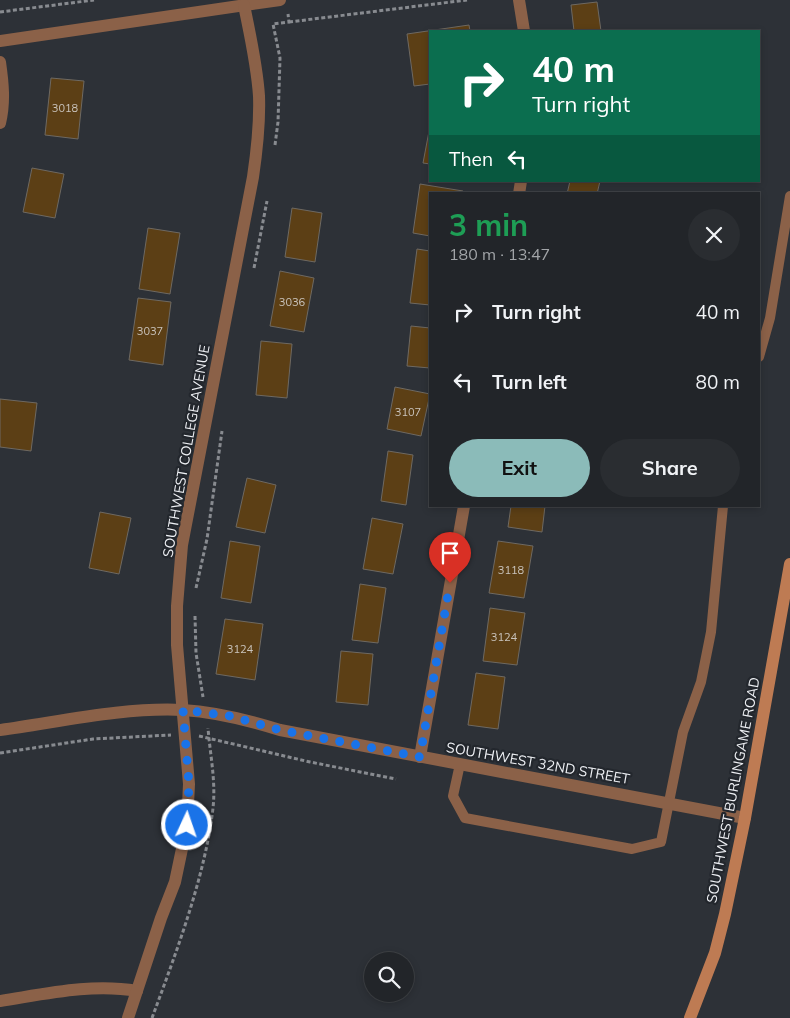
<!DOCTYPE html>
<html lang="en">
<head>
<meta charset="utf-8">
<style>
  body { margin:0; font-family:Mulish,sans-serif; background:#2a2d31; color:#f1f3f6; height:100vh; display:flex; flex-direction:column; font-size:19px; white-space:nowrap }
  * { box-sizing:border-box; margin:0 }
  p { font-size:16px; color:#a2a5a8 }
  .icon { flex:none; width:28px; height:28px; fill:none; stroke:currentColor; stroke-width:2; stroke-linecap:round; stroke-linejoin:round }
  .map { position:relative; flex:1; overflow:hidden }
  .drawer { position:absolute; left:429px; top:192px; width:331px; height:315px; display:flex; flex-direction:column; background:#222529; border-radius:0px; box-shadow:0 2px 8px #0003,0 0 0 1px #3f4246 }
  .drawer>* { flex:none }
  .banner { position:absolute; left:429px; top:30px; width:331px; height:152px; border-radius:0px; box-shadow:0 2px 8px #0003,0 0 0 1px #3f4246; background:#0b6e4f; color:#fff; overflow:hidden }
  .tools { position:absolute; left:364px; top:952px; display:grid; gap:10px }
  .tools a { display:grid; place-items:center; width:50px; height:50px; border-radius:50%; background:#222529; box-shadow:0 2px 8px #0003,0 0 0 1px #3f4246; font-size:25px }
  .pin { position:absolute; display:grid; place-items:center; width:42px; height:42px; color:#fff; margin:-51px -21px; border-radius:50% 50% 50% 0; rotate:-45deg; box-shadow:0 0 5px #0007 }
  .pin .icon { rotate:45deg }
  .me { position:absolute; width:55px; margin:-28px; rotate:3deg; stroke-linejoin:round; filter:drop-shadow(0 0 4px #0008) }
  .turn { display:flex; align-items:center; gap:18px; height:105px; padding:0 20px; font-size:22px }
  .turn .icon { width:65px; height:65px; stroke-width:2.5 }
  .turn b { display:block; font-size:35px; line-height:42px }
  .then { display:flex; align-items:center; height:48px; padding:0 20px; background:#0003; gap:10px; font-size:19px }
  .round { display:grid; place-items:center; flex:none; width:52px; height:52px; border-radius:26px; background:#2a2d31 }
  .overview { display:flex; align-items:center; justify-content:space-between; height:85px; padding:0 20px }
  h1 { font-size:30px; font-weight:700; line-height:38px; color:#1e9e55 }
  .primary-button { display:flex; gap:10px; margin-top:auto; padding:10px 20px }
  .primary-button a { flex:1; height:58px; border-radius:30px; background:#8bbbb9; color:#111; font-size:20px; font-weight:700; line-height:58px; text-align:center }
  .primary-button a+a { background:#2a2d31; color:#f1f3f6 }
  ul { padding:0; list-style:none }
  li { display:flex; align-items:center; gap:15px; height:70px; padding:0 20px }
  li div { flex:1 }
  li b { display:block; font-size:19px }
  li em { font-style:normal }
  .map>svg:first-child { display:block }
  .building { fill:#5c3f15; stroke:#6e6962 }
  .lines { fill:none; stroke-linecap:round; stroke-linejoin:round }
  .path { stroke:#888b90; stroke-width:3; stroke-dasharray:4 2.5; stroke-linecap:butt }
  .lane { stroke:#8b6148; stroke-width:10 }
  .street { stroke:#8b6148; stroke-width:12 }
  .secondary { stroke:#be7b53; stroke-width:12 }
  .route { stroke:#1a73e8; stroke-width:9; stroke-dasharray:0 16.2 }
  .labels { text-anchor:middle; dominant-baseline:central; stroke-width:4.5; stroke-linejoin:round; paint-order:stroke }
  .number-label { font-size:11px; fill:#cac4bd }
  .street-label { font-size:14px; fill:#eff1f5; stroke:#23272d }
</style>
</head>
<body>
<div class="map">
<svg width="790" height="1018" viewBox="0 0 790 1018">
  <rect width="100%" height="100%" fill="#2d3137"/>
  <g class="building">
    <path d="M597 2 601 31H574L571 5Z"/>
    <path d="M469 25 470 31H430V84L414 86 407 34Z"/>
    <path d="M51 78 84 81 78 139 45 135Z"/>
    <path d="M430 126V164L423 163Z"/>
    <path d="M32 168 64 174 55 218 23 212Z"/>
    <path d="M570 181H600L597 194H567Z"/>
    <path d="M420 184 463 191V194H430V236L413 233Z"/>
    <path d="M292 208 322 213 315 262 285 257Z"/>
    <path d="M148 228 180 233 170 294 139 289Z"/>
    <path d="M417 249 430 251V305L410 303Z"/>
    <path d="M280 271 314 278 304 332 270 326Z"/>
    <path d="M138 298 171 302 163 365 129 360Z"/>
    <path d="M411 326 430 328V368L407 366Z"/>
    <path d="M261 341 292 344 287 398 256 395Z"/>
    <path d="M395 387 430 394 421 436 387 429Z"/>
    <path d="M0 399 37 403 31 451 0 447Z"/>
    <path d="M388 451 413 455 406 505 381 501Z"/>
    <path d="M247 478 276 485 265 533 236 527Z"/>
    <path d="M511 506H545L542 532 508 527Z"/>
    <path d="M100 512 131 518 119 574 89 568Z"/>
    <path d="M372 518 403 524 393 574 363 569Z"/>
    <path d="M230 541 260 546 251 603 221 598Z"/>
    <path d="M498 541 533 546 524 598 489 593Z"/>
    <path d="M360 584 386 588 378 643 352 640Z"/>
    <path d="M490 608 525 613 517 665 483 661Z"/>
    <path d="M225 619 263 624 255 680 216 674Z"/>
    <path d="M341 651 373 654 368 705 336 702Z"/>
    <path d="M476 673 505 677 498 729 468 725Z"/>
  </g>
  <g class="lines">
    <g class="path">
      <path d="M0 12 94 0"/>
      <path d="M289 22 467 0"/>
      <path d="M275 145 278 122 280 58 273 24 289 22 288 14"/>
      <path d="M254 268 267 201"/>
      <path d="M196 588 207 539 222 431"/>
      <path d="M195 616 196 653 203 697"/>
      <path d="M199 736 310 762 396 779"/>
      <path d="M0 753 93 739 171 735"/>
      <path d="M152 1018C176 953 205 877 213 808 216 781 210 754 208 728"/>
    </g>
    <g class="lane">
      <path d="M759 357 770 318 790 196"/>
      <path d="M460 764 453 796 465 818 632 849 661 842 683 732 701 682 711 632 723 506"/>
    </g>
    <g class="street">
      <path d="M519 0 524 31"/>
      <path d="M0 41 280 0"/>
      <path d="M0 62C3 83 5 102 0 123"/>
      <path d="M519 194 521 181"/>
      <path d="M0 730C59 722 124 707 183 710 216 712 248 720 280 730L745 818"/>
      <path d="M420 757 464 506"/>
      <path d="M0 1001C45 994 92 983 137 991"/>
      <path d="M128 1018 161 918 175 882 187 825 189 784 177 645V606L182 545 253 177C257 150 260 123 259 96 257 65 250 35 244 5"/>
    </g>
    <path class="secondary" d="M690 1018 715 953 725 914 745 818 790 564"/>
  </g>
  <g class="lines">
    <path class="route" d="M187 825 189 784 183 710 230 716 280 730 420 757 450 583"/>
  </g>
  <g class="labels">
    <g class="number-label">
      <text x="65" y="108">3018</text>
      <text x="292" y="302">3036</text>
      <text x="150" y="331">3037</text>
      <text x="408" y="412">3107</text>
      <text x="511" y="570">3118</text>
      <text x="504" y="637">3124</text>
      <text x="240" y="649">3124</text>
    </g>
    <g class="street-label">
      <text transform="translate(186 451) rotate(-80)">SOUTHWEST COLLEGE AVENUE</text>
      <text transform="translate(538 763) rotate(10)">SOUTHWEST 32ND STREET</text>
      <text transform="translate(733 790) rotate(-79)">SOUTHWEST BURLINGAME ROAD</text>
    </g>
  </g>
</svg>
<div class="tools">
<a><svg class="icon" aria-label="search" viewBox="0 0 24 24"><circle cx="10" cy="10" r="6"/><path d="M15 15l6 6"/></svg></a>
</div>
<div class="pin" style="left:450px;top:583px;background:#d93025"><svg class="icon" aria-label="arrive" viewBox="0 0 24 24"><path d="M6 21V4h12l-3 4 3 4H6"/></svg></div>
<svg class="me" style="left:187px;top:825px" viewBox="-20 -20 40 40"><circle r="17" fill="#1a73e8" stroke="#fff" stroke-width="3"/><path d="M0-11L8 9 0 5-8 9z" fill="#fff"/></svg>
<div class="banner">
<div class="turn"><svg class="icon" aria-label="right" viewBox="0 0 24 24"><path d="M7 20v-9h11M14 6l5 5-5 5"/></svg><div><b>40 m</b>Turn right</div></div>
<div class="then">Then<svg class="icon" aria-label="left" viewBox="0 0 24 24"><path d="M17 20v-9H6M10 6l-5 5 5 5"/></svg></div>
</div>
<section class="drawer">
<div class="overview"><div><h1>3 min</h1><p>180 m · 13:47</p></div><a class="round"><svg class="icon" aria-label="close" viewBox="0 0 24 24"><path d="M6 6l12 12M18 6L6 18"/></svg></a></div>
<ul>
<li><svg class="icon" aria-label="right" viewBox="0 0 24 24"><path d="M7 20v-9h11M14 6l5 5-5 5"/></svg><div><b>Turn right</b></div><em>40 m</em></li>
<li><svg class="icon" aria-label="left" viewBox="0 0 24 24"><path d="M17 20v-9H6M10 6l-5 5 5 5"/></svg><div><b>Turn left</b></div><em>80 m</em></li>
</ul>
<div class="primary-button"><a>Exit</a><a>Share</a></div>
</section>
</div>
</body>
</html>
